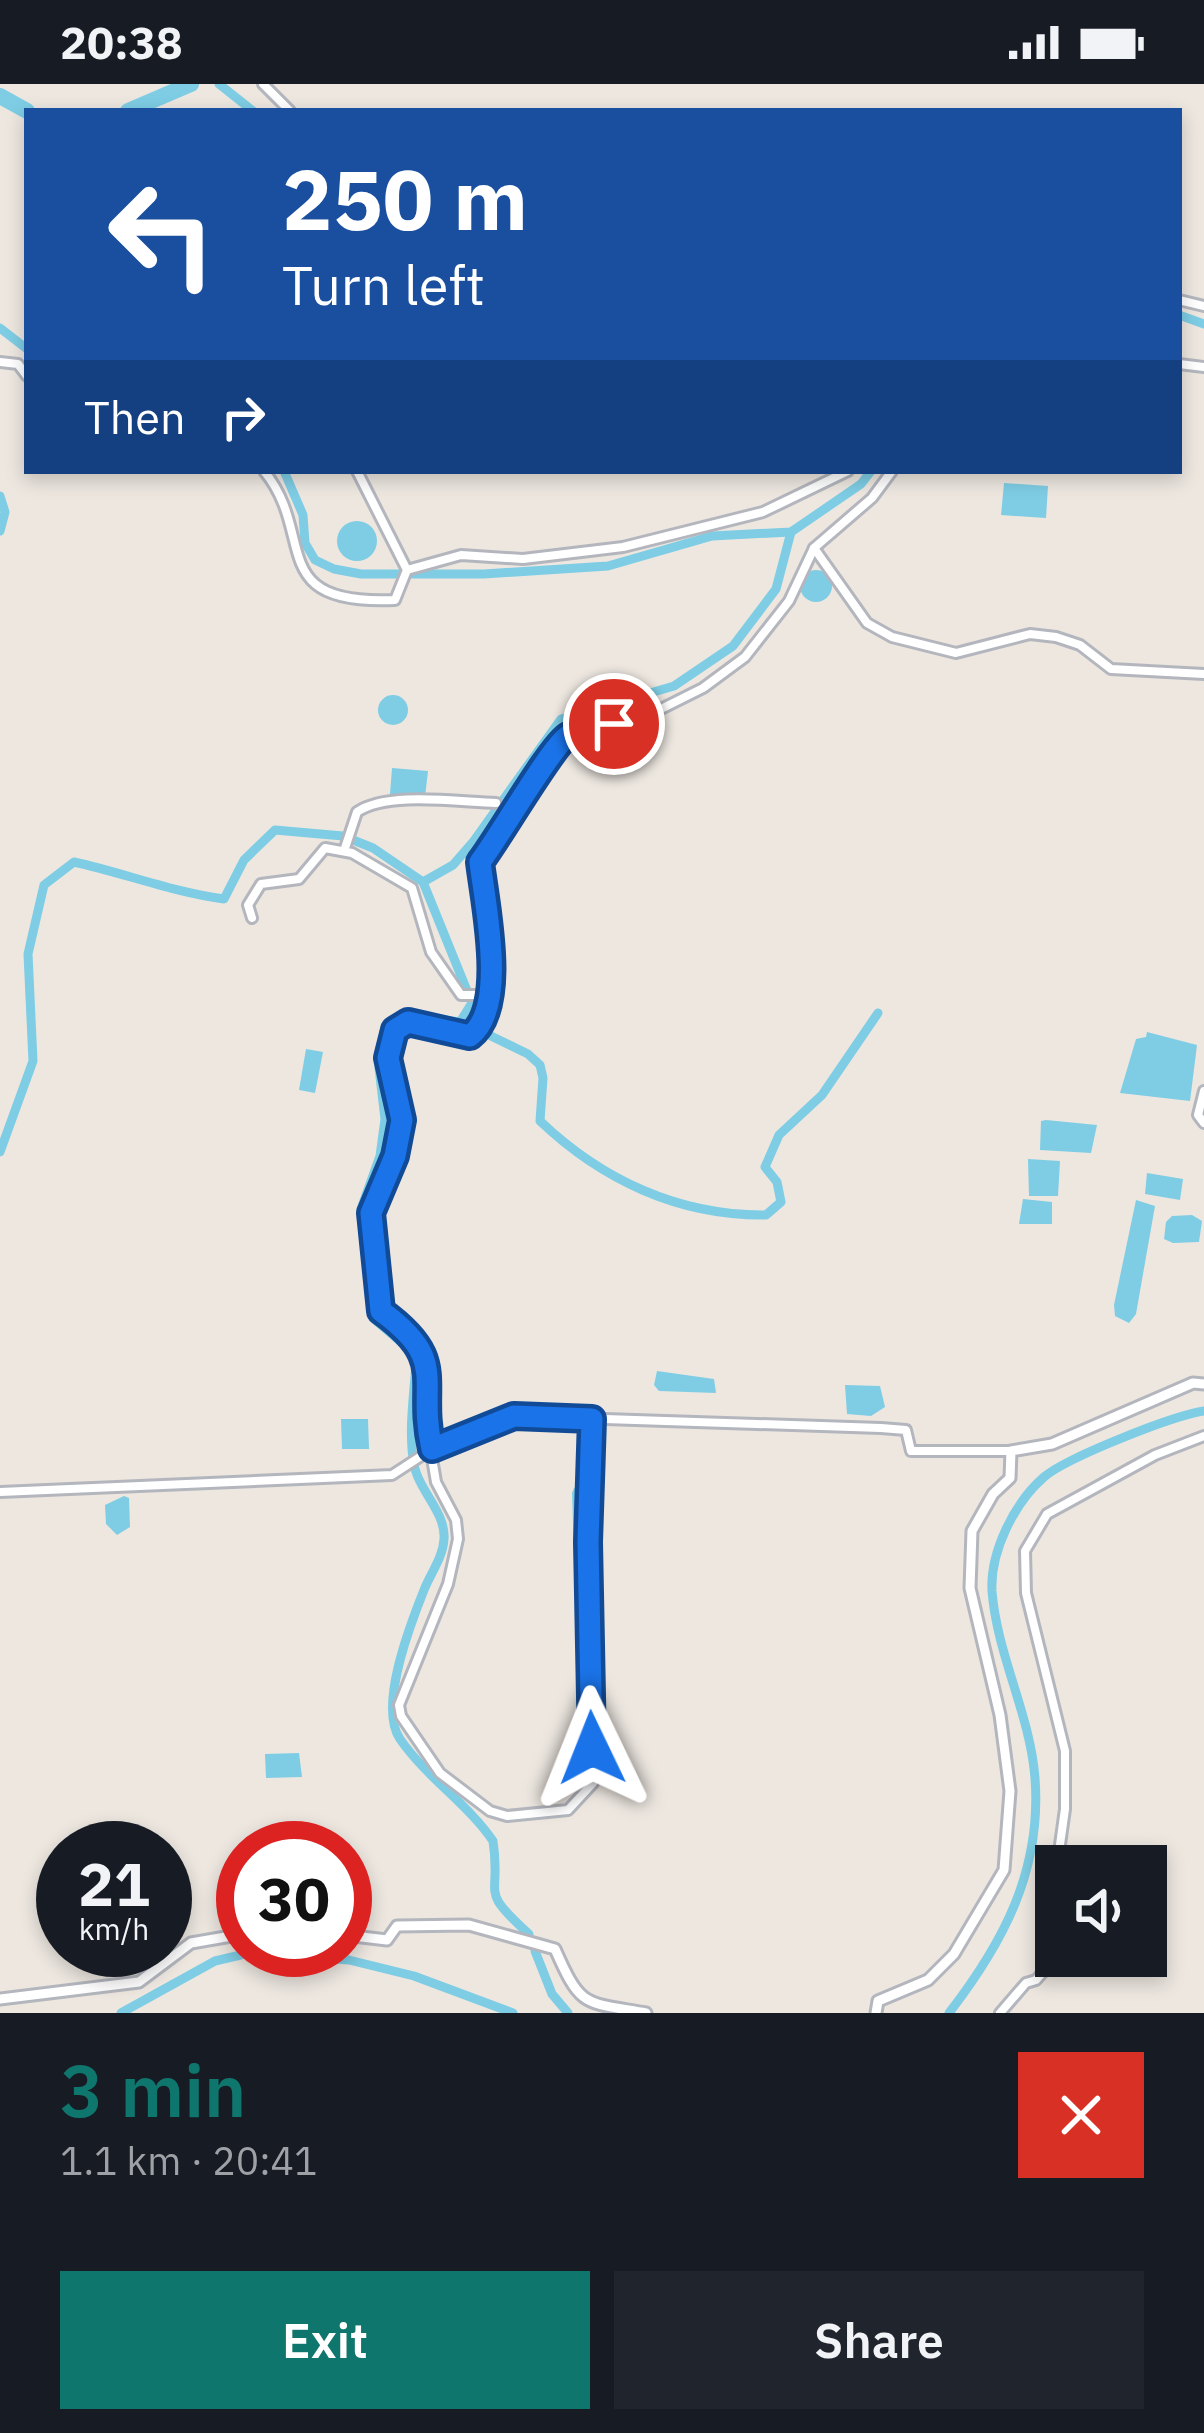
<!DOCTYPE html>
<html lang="en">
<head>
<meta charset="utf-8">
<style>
  body { margin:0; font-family:"IBM Plex Sans",sans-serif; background:#20242c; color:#f1f3f6; height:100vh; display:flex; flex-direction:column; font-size:45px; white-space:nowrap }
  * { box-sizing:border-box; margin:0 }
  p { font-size:39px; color:#9ea1a6 }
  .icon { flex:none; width:66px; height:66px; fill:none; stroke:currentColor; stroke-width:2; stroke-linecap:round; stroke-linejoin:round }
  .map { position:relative; height:1929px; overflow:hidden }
  .sheet { display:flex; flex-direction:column; background:#171b24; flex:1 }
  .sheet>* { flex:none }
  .hud { position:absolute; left:24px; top:24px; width:1158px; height:366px; border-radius:0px; box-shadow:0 6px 18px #0003; background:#1a4fa0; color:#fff; overflow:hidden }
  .fabs { position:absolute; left:1035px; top:1761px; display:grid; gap:24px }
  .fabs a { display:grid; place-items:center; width:132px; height:132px; border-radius:0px; background:#171b24; box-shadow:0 6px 18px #0003; font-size:60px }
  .speed { position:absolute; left:36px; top:1737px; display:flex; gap:24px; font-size:60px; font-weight:700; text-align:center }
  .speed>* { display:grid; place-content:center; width:156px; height:156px; border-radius:50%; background:#171b24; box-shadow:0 6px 18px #0003; line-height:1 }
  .speed small { font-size:30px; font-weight:400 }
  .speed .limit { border:18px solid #d22; background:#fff; color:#111 }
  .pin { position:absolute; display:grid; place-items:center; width:102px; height:102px; color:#fff; margin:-51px; border:6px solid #fff; border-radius:50%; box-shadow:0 3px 12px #0007 }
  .me { position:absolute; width:132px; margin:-66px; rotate:358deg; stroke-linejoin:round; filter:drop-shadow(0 0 9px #0008) }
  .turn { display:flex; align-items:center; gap:42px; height:252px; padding:0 60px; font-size:54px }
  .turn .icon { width:156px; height:156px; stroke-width:2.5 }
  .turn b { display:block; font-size:84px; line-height:102px }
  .then { display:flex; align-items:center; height:114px; padding:0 60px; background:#0003; gap:24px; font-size:45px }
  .round { display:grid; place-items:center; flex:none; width:126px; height:126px; border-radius:0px; background:#20242c }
  .summary { display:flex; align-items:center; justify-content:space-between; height:204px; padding:0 60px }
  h1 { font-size:72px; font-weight:600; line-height:90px; color:#0f766e }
  .cta { display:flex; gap:24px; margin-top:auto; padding:24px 60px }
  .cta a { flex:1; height:138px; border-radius:0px; background:#0f766e; color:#fff; font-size:48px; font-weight:600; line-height:138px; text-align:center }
  .cta a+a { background:#20242c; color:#f1f3f6 }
  .status { display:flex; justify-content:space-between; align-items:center; height:84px; padding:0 60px; background:#171b24; direction:ltr }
  .status svg { height:33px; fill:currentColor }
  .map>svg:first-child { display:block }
  .water { fill:#7ecde4 }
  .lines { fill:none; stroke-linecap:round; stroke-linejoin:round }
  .canal { stroke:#7ecde4; stroke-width:9 }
  .river { stroke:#7ecde4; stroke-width:16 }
  .minor-casing { stroke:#b4b6be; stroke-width:14 }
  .tertiary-casing { stroke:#b4b6be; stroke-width:15 }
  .minor { stroke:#fff; stroke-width:8 }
  .tertiary { stroke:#fff; stroke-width:9 }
  .route-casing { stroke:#114b97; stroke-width:30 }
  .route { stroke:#1a73e8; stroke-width:21 }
</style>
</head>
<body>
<div class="status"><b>20:38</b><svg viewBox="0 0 49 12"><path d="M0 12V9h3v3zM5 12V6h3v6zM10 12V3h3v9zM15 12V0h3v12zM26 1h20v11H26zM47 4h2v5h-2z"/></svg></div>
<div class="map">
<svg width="1204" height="1929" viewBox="0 0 1204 1929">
  <rect width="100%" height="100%" fill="#ede7e0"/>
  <g class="water">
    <path d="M1004 399 1048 402 1046 434 1001 431Z"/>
    <circle cx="357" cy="457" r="20"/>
    <circle cx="816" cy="502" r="16"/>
    <circle cx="393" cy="626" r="15"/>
    <path d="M392 684 428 687 425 713 390 710Z"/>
    <path d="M1147 948 1197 961 1190 1017 1120 1009 1136 955 1146 953Z"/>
    <path d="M306 965 323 968 315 1009 299 1006Z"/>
    <path d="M1046 1036 1097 1041 1091 1069 1040 1066 1041 1037Z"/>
    <path d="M1028 1075 1060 1077 1058 1112H1029Z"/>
    <path d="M1147 1089 1183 1095 1180 1116 1145 1110Z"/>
    <path d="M1023 1115 1052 1118V1140H1019Z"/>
    <path d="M1136 1116 1155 1122 1136 1230 1129 1239 1115 1232 1114 1221Z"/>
    <path d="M1192 1131 1202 1137 1199 1158 1173 1159 1164 1155 1166 1138 1172 1132Z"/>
    <path d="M657 1287 714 1295 716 1309 659 1307 654 1301Z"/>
    <path d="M845 1301 880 1302 885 1323 871 1332 847 1330Z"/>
    <path d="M341 1335H368L369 1365H342Z"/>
    <path d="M582 1401 586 1410 585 1467 581 1474 574 1473 572 1409 574 1404Z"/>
    <path d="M124 1412 129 1414 130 1443 117 1451 106 1440 105 1421Z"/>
    <path d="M299 1669 302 1693 266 1694 265 1670Z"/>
  </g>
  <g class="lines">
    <g class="canal">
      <path d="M219 0 253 27"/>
      <path d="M1179 231 1204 240"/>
      <path d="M0 244 27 265"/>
      <path d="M284 387 303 431 305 459 315 476 334 485 361 490H484L608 482 712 452 791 448 861 400 871 387"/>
      <path d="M0 412 5 428 0 447"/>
      <path d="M423 798 453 781 473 758 561 635 674 602 733 562 776 505 791 448"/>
      <path d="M491 952 528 970 540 981 543 994 540 1037C602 1096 679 1132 766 1131L781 1118 777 1098 765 1083 779 1051 822 1011 878 929"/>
      <path d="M0 1068 33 977 28 870 44 801 74 778C124 789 172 808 224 815L244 776 275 746 343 752 373 764 423 798 472 919 460 938 406 931 388 943 379 984 385 1035 380 1072 361 1125 373 1234 408 1264 416 1279C414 1311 408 1348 414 1380 418 1406 446 1428 444 1455 443 1474 430 1490 424 1506 410 1541 378 1623 400 1655 427 1694 468 1720 493 1757 502 1815 477 1803 529 1850"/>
      <path d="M535 1867 552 1910 568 1929"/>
      <path d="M121 1929 215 1877 249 1869 349 1876 414 1892 513 1929"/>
      <path d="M949 1929C1003 1859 1042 1787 1035 1694 1030 1630 997 1571 992 1507 990 1468 1014 1419 1044 1393 1068 1373 1172 1332 1204 1327"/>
    </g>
    <g class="river">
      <path d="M0 12 27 27"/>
      <path d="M128 27 191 0"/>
    </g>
    <g class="minor-casing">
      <g id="minor">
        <path d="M263 0 290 27"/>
        <path d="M1179 216 1204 222"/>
        <path d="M0 278 18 280 27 292"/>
        <path d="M1179 280 1204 283"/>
        <path d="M264 387C317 451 264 522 395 516L407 486 357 387"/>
        <path d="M814 464 867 539 892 553 956 569 1030 550 1056 553 1080 561 1111 585 1204 590"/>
        <path d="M407 486 461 471 523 475 623 463 763 428 848 387"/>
        <path d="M344 767 357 728C387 707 459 718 496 719"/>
        <path d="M252 834 248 821 261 800 299 795 325 764 352 769 412 804 431 868 461 911H489"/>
        <path d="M1204 1007 1198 1031 1204 1039"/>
        <path d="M592 1335 588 1458 593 1699 568 1726 507 1732 490 1727 440 1689 401 1632 399 1621 448 1500 458 1455 456 1436 436 1398 426 1339 428 1285 422 1263 381 1227C378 1197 370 1162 372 1132 374 1102 398 1074 401 1042 404 1006 367 963 408 938L470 952C508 923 485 821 480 778L509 739 554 663 570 651 659 626 703 604 745 573 789 517 814 464 872 414 892 387"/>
        <path d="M0 1408 392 1391 432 1365 514 1332 881 1344 906 1346 911 1367H1011"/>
        <path d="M1057 1782 1065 1725V1667L1026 1509 1025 1467 1047 1430 1155 1371 1204 1352"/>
        <path d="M1000 1929 1026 1899 1036 1896 1043 1888 1042 1845 1056 1787"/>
      </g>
    </g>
    <g class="tertiary-casing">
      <g id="tertiary">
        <path d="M345 1851 387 1856 397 1842 469 1841 555 1865C581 1924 583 1918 646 1929"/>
        <path d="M0 1915 139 1898 191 1859 243 1850"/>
        <path d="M876 1929 878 1917 928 1896 954 1870 1004 1786 1010 1707 1000 1631 970 1504 972 1447 993 1410 1010 1394 1011 1367 1052 1360 1193 1299 1204 1300"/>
      </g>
    </g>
    <use href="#minor" class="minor"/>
    <use href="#tertiary" class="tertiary"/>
  </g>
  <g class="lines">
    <g class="route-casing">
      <path id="route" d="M592 1664 588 1458 592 1335 514 1332 432 1365C416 1296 451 1278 381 1227L371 1129 395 1072 402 1036 388 974 395 946 408 938 470 952C508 923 485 821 480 778 498 755 552 661 568 652 581 646 600 643 614 640"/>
    </g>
    <use href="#route" class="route"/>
  </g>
</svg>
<div class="fabs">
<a><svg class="icon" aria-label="sound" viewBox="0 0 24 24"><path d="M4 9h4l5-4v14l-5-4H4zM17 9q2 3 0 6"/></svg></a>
</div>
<div class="speed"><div>21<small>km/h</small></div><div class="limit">30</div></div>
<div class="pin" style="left:614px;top:640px;background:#d93025"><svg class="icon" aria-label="arrive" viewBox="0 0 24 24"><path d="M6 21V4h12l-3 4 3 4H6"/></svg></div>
<svg class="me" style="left:592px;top:1664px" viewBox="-20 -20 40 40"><path d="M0-17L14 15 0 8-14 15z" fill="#1a73e8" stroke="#fff" stroke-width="4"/></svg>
<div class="hud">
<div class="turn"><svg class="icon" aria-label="left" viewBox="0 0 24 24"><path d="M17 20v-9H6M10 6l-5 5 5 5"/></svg><div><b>250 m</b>Turn left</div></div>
<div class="then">Then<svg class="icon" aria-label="right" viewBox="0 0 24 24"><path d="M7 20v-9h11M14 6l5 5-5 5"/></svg></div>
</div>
</div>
<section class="sheet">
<div class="summary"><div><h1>3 min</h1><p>1.1 km · 20:41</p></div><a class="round" style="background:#d93025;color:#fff"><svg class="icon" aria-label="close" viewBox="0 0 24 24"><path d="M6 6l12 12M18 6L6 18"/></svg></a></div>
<div class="cta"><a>Exit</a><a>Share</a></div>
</section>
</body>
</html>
